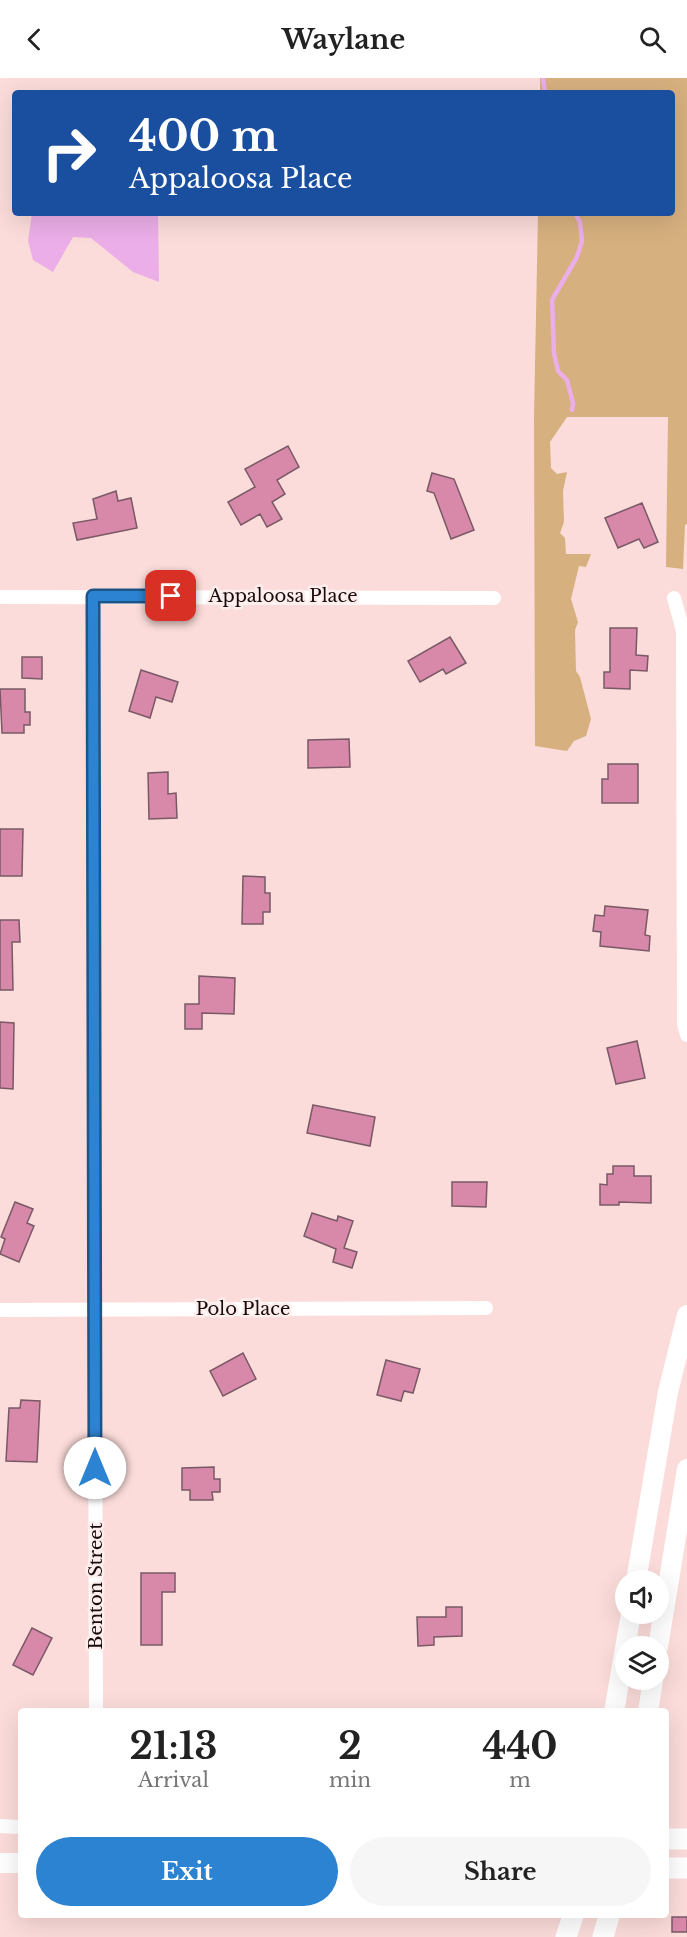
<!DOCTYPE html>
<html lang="en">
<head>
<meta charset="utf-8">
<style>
  body { margin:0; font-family:"Libre Baskerville",serif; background:#f6f6f6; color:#222; height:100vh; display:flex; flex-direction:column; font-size:22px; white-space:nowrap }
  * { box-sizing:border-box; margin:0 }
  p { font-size:20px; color:#767676 }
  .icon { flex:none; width:33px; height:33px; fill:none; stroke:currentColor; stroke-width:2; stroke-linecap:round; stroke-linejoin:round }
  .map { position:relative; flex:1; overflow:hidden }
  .sheet { position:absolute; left:18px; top:1630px; width:651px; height:210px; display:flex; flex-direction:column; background:#fff; border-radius:6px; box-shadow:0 6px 24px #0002 }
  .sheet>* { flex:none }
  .guide { position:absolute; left:12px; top:12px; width:663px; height:126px; border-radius:6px; box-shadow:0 6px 24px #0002; background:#1a4fa0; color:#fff; overflow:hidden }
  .controls { position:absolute; left:615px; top:1492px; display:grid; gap:12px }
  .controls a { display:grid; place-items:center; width:54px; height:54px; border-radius:50%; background:#fff; box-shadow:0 6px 24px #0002; font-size:30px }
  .pin { position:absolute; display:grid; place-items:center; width:51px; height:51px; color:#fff; margin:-26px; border-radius:12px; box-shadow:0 3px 9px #0006 }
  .me { position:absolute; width:66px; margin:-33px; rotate:0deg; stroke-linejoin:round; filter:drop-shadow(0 0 4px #0008) }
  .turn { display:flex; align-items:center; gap:21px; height:126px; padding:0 18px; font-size:27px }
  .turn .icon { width:78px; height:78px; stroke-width:2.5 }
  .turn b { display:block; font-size:42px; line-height:51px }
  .eta { display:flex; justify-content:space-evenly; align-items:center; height:102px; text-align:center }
  .eta b { font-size:36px; font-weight:700; line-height:42px }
  .button { display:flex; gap:12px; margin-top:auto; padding:12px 18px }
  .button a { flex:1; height:69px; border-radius:36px; background:#2c83d1; color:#fff; font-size:24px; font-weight:700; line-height:69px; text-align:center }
  .button a+a { background:#f6f6f6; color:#222 }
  header { display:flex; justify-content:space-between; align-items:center; height:78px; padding:0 18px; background:#fff; font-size:27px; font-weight:700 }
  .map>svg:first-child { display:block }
  .green { fill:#d7b07f }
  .water { fill:#ebaee8 }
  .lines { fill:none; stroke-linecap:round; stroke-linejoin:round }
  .stream { stroke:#ebaee8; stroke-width:4.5 }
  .building { fill:#d888a8; stroke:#785965; stroke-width:1.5 }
  .street { stroke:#fff; stroke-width:14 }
  .secondary { stroke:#fff; stroke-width:20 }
  .primary { stroke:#fff; stroke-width:21 }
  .route-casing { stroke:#1d5588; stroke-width:15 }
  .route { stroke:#2c83d1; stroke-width:10 }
  .labels { text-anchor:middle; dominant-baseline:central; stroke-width:5; stroke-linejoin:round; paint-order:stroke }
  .street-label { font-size:18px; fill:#160a0a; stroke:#fdedec }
</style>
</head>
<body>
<header><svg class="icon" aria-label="back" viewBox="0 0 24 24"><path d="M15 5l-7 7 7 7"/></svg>Waylane<svg class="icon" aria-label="search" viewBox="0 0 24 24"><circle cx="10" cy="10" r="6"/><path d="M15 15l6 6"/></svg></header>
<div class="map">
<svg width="687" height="1859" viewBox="0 0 687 1859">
  <rect width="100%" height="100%" fill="#fbdcda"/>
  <path class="green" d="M540 0H687V446L685 447 683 491 666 489 668 339H567L550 364 551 390 557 396 567 394 563 413 564 444 560 455 565 460 566 476H591L586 489 579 488 571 521 578 544 575 552 576 593 580 599 591 641 586 658 574 663 567 673 535 668 534 339 538 135H672V15H540Z"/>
  <path class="water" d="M32 135H158L159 204 133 194 91 160 73 159 53 194 33 182 28 163Z"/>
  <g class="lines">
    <g class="stream">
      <path d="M543 0 545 15"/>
      <path d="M572 332 573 325 567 302 558 293 554 275 552 222 577 179 582 163 580 144 575 135"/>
    </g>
  </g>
  <g class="building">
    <path d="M288 368 299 389 277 402 285 416 272 424 282 441 267 449 260 436 241 447 228 424 255 409 245 391Z"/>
    <path d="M432 395 454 401 474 452 451 461 434 415 427 413Z"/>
    <path d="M116 413 118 423 131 420 137 450 77 462 73 445 97 441 93 421Z"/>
    <path d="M642 425 658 464 644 470 639 461 618 470 605 440Z"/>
    <path d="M610 550H637L636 577 648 578 647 593 630 592V611L604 610V594H610Z"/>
    <path d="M450 559 466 585 446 596 443 591 420 604 408 583Z"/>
    <path d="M22 579H42V601L22 600Z"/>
    <path d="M141 592 178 604 172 624 156 619 150 640 129 633Z"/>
    <path d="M0 611H25V634H30V647H24V655H2Z"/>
    <path d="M349 661 350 689 308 690V662Z"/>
    <path d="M608 686H638V725H602V701H608Z"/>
    <path d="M168 694V716L176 715 177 740 149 741 148 695Z"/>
    <path d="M0 751H23L22 798H0Z"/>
    <path d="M243 798 265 799V815H270V834H263V846H242Z"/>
    <path d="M605 828 648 832 645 857 650 858 649 873 600 868 601 854 593 853 595 837 604 838Z"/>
    <path d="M0 842H19L20 864H12L13 912H0Z"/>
    <path d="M199 898 235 900 234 936 202 935V951H185V926H199Z"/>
    <path d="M0 944 14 945 13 1011 0 1010Z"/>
    <path d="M637 963 645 1000 616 1006 607 970Z"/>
    <path d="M313 1027 375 1039 370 1068 307 1055Z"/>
    <path d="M613 1088H634V1098H651V1125L619 1124V1127H600V1106L607 1107V1096H613Z"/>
    <path d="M452 1104H487L486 1129 452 1128Z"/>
    <path d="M15 1124 33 1131 27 1145 34 1148 19 1184 0 1176 5 1161 1 1159Z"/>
    <path d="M312 1135 337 1143 338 1138 353 1143 344 1170 357 1174 352 1190 333 1184 336 1171 304 1158Z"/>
    <path d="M243 1275 256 1301 223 1318 210 1293Z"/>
    <path d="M386 1282 420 1291 413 1315 404 1313 401 1323 377 1317Z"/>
    <path d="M21 1322 40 1323 37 1384 6 1383 9 1330H20Z"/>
    <path d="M214 1389V1401H220V1414H212L213 1422H190V1412H182V1390Z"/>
    <path d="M141 1495H175V1514H162V1567H141Z"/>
    <path d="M446 1529H462V1558L434 1559V1567L418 1568 417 1539H446Z"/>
    <path d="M32 1550 52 1560 33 1597 13 1587Z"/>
    <rect x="672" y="1839" width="15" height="15"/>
  </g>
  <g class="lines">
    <g class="street">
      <path d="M93 518 96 1634"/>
      <path d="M0 519 494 520"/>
      <path d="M674 520 683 553 684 945 687 957"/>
      <path d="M0 1232 486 1230"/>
      <path d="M0 1748 21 1749"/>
    </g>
    <g class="secondary">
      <path d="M636 1503 668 1314 687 1237"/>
      <path d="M658 1569 687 1391"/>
      <path d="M614 1634 631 1536"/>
      <path d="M648 1634 653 1602"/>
      <path d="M0 1785H21"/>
    </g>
    <g class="primary">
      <path d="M666 1761H687"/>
      <path d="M666 1790H687"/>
      <path d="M566 1859 573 1838"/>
      <path d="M603 1859 609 1838"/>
    </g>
  </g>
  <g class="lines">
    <g class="route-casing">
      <path id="route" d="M95 1390 93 518H171"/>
    </g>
    <use href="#route" class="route"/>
  </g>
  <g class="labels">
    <g class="street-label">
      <text x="283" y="518">Appaloosa Place</text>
      <text x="243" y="1231">Polo Place</text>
      <text transform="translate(96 1508) rotate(-90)">Benton Street</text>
    </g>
  </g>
</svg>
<div class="controls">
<a><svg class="icon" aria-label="sound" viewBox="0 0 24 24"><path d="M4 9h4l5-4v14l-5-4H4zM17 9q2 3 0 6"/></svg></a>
<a><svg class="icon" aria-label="layers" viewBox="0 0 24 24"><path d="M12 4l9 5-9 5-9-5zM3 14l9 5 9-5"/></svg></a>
</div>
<div class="pin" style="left:171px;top:518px;background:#d93025"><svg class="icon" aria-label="arrive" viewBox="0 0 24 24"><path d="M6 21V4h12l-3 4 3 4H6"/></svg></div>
<svg class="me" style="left:95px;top:1390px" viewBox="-20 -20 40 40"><circle r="19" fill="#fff"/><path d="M0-13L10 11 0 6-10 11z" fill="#2c83d1"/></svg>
<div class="guide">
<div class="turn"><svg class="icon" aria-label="right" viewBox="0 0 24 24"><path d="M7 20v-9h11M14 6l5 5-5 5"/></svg><div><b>400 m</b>Appaloosa Place</div></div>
</div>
<section class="sheet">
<div class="eta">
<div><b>21:13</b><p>Arrival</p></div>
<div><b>2</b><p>min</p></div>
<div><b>440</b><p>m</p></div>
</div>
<div class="button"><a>Exit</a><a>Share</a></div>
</section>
</div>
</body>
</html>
